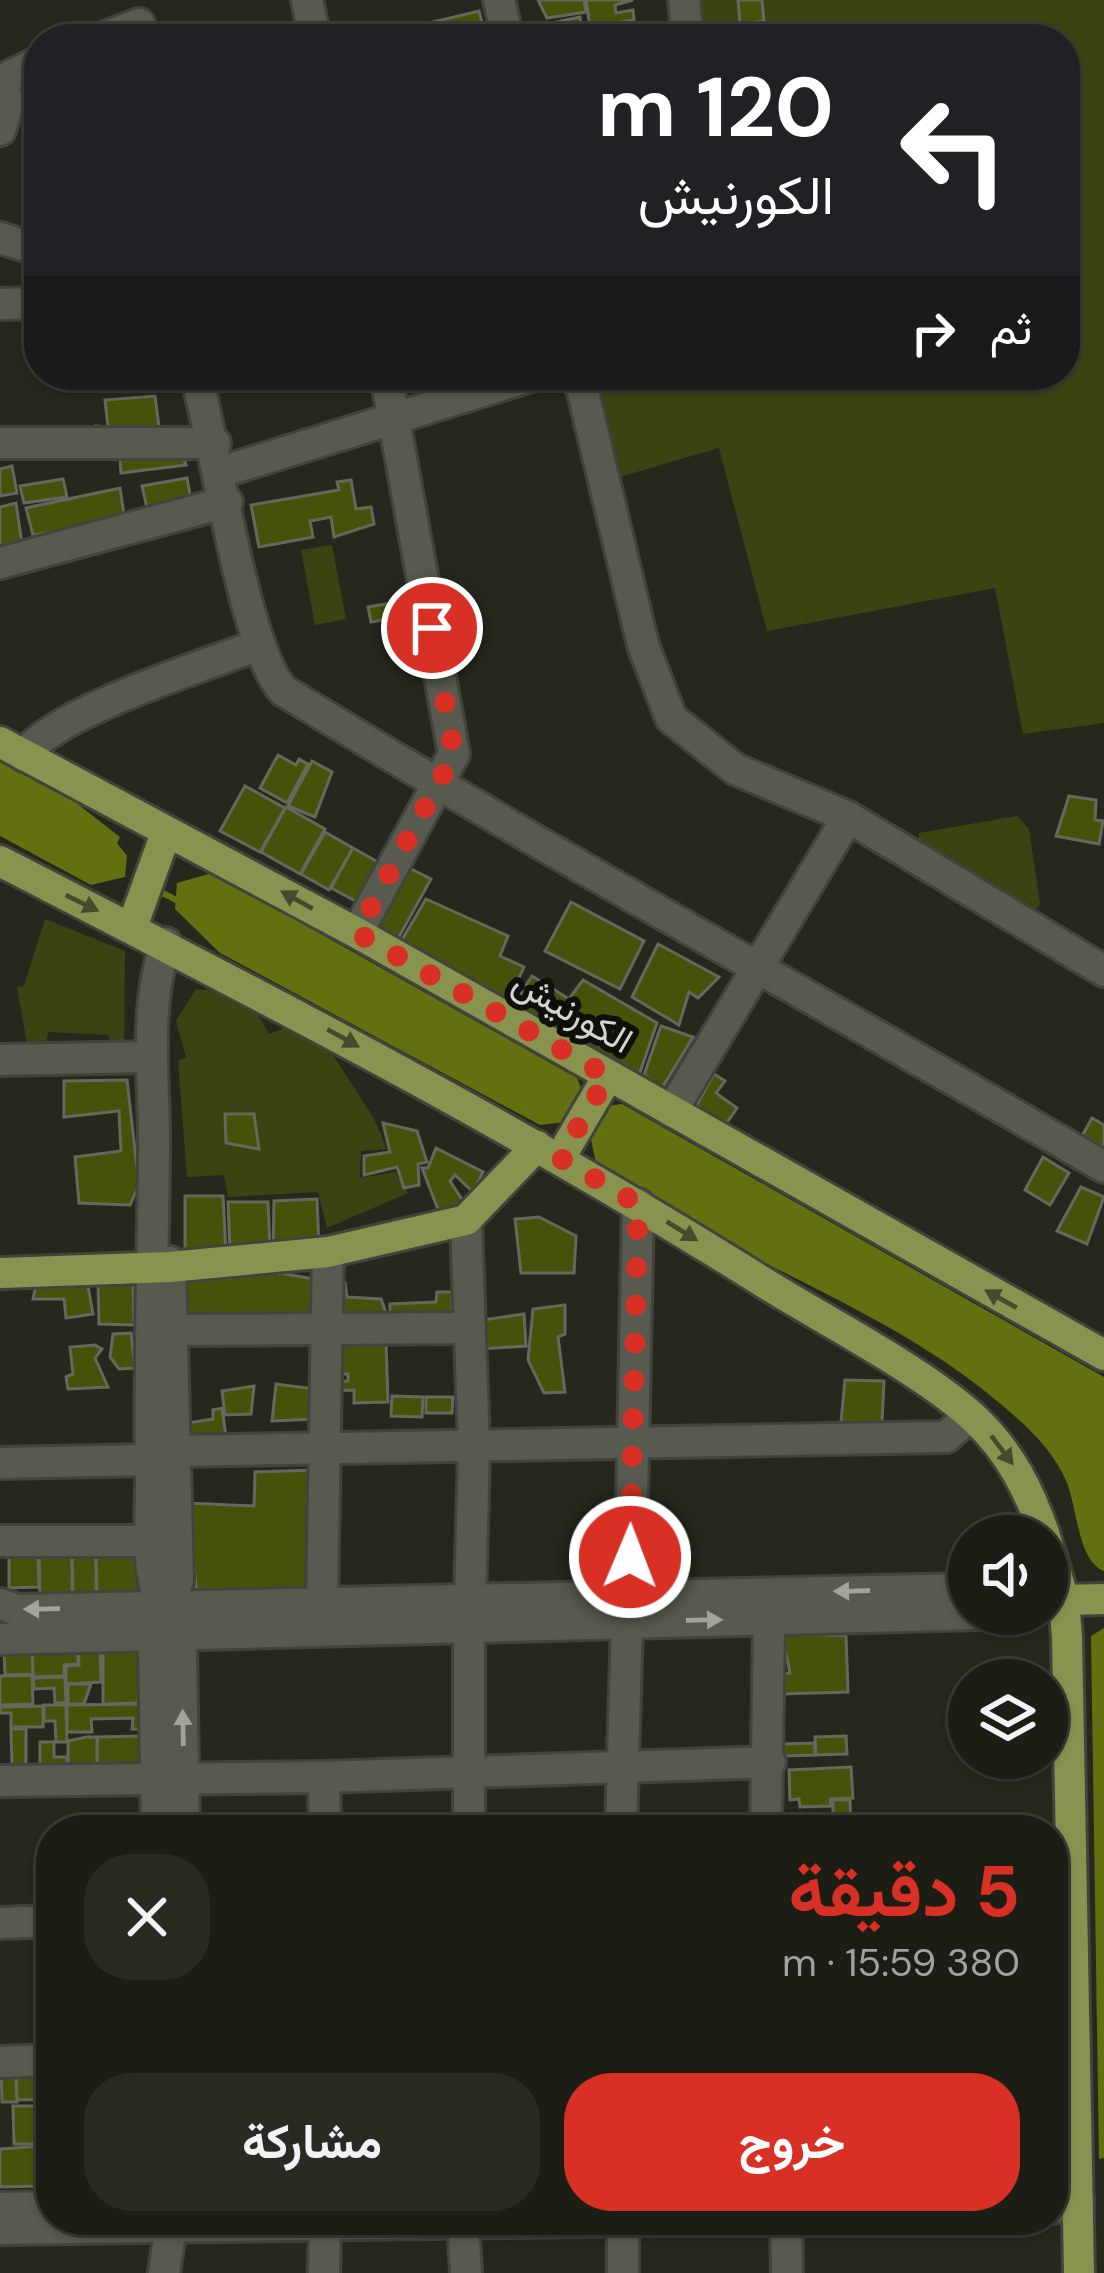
<!DOCTYPE html>
<html lang="ar">
<head>
<meta charset="utf-8">
<style>
  body { margin:0; font-family:"DM Sans",Vazirmatn,sans-serif; background:#292b23; color:#f1f3f6; direction:rtl; height:100vh; display:flex; flex-direction:column; font-size:45px; white-space:nowrap }
  * { box-sizing:border-box; margin:0 }
  p { font-size:39px; color:#a0a2a1 }
  .icon { flex:none; width:66px; height:66px; fill:none; stroke:currentColor; stroke-width:2; stroke-linecap:round; stroke-linejoin:round }
  .map { position:relative; flex:1; overflow:hidden; direction:ltr }
  .drawer { position:absolute; left:36px; top:1815px; width:1032px; height:420px; display:flex; flex-direction:column; background:#1c1e16; border-radius:48px; box-shadow:0 3px 9px #0004,0 0 0 3px #3a3c35; direction:rtl }
  .drawer>* { flex:none }
  .top-card { position:absolute; left:24px; top:24px; width:1056px; height:366px; border-radius:48px; box-shadow:0 3px 9px #0004,0 0 0 3px #3a3c35; direction:rtl; background:#202124; color:#fff; overflow:hidden }
  .buttons { position:absolute; left:948px; top:1515px; display:grid; gap:24px }
  .buttons a { display:grid; place-items:center; width:120px; height:120px; border-radius:50%; background:#1c1e16; box-shadow:0 3px 9px #0004,0 0 0 3px #3a3c35; font-size:60px }
  .pin { position:absolute; display:grid; place-items:center; width:102px; height:102px; color:#fff; margin:-51px; border:6px solid #fff; border-radius:50%; box-shadow:0 3px 12px #0007 }
  .me { position:absolute; width:132px; margin:-66px; rotate:1deg; stroke-linejoin:round; filter:drop-shadow(0 0 9px #0008) }
  .turn { display:flex; align-items:center; gap:42px; height:252px; padding:0 48px; font-size:54px }
  .turn .icon { width:156px; height:156px; stroke-width:2.5 }
  .turn b { display:block; font-size:84px; line-height:102px }
  .then { display:flex; align-items:center; height:114px; padding:0 48px; background:#0003; gap:24px; font-size:45px }
  .round { display:grid; place-items:center; flex:none; width:126px; height:126px; border-radius:48px; background:#292b23 }
  .headline { display:flex; align-items:center; justify-content:space-between; height:204px; padding:0 48px }
  h1 { font-size:72px; font-weight:700; line-height:90px; color:#d93025 }
  .button { display:flex; gap:24px; margin-top:auto; padding:24px 48px }
  .button a { flex:1; height:138px; border-radius:48px; background:#d93025; color:#fff; font-size:48px; font-weight:700; line-height:138px; text-align:center }
  .button a+a { background:#292b23; color:#f1f3f6 }
  .map>svg:first-child { display:block }
  .green { fill:#3c4313 }
  .water { fill:#646f10 }
  .lines { fill:none; stroke-linecap:round; stroke-linejoin:round }
  .stream { stroke:#646f10; stroke-width:6 }
  .building { fill:#485109; stroke:#65685d; stroke-width:3 }
  .minor-casing { stroke:#42433c; stroke-width:36 }
  .major-casing { stroke:#42433c; stroke-width:36 }
  .minor { stroke:#585a4f; stroke-width:30 }
  .major { stroke:#899350; stroke-width:30 }
  .oneway { fill:#464b2b }
  .oneway2 { fill:#a2a49c }
  .route { stroke:#d93025; stroke-width:21; stroke-dasharray:0 37.8 }
  .labels { text-anchor:middle; dominant-baseline:central; stroke-width:12; stroke-linejoin:round; paint-order:stroke }
  .street-label { font-size:36px; fill:#d4d5cf; stroke:#0f100c }
</style>
</head>
<body>
<div class="map">
<svg width="1104" height="2273" viewBox="0 0 1104 2273">
  <rect width="100%" height="100%" fill="#26281e"/>
  <g class="green">
    <path d="M699 0H1104V723L1023 734 995 588 767 631 719 448 616 478 593 375H1065V39H706Z"/>
    <path d="M332 545 346 619 315 625 301 550Z"/>
    <path d="M1017 816 1029 829 1040 904 1030 917 919 850V833Z"/>
    <path d="M45 919 125 951 124 1043 113 1046 108 1035 48 1032 46 1046 28 1050 17 987 24 986Z"/>
    <path d="M196 989C238 992 249 997 269 1034L294 1025 322 1038 373 1117 387 1149 361 1151 360 1178 395 1172 408 1193 327 1228 318 1192 228 1197 224 1175 187 1177 178 1061 186 1057 176 1021Z"/>
  </g>
  <g class="water">
    <path d="M0 754 43 777 120 837 117 843 127 856 125 877 91 885 0 836Z"/>
    <path d="M212 873 577 1078 586 1100 575 1121 540 1125 220 953 175 909 177 883Z"/>
    <path d="M622 1104 1104 1377V1571C1078 1561 1077 1508 1067 1483 1054 1451 1029 1428 1003 1406 884 1303 722 1258 596 1163L589 1130 603 1107Z"/>
    <path d="M1104 1628V2158L1099 2159 1091 1636Z"/>
  </g>
  <g class="lines">
    <path class="stream" d="M155 889 180 902"/>
  </g>
  <g class="building">
    <path d="M538 0H584L586 12 547 18Z"/>
    <path d="M586 0H633L615 5 616 13 633 10 634 20 590 27Z"/>
    <path d="M738 0H762L764 21 740 24Z"/>
    <path d="M479 11 486 38 420 39 416 26Z"/>
    <path d="M580 17 583 35 556 39 552 23Z"/>
    <path d="M155 396 160 435H98L96 426 108 427 105 400Z"/>
    <path d="M182 454 186 465 121 473 120 459Z"/>
    <path d="M12 466 17 493 0 496V469Z"/>
    <path d="M187 478 192 505 147 508 142 486Z"/>
    <path d="M63 479 67 497 24 503 20 486Z"/>
    <path d="M351 480 356 509 371 507 374 524 334 537 331 517 310 521 313 537 259 547 251 505 339 490 337 482Z"/>
    <path d="M120 488 125 521 33 535 26 508Z"/>
    <path d="M16 503 23 551 0 556V507Z"/>
    <path d="M397 602 400 617 371 622 368 607Z"/>
    <path d="M278 755 296 765 299 759 308 764 287 803 260 788Z"/>
    <path d="M312 761 332 772 315 817 288 806Z"/>
    <path d="M245 786 285 808 260 852 220 831Z"/>
    <path d="M1069 796 1096 800 1095 820 1103 821 1099 844 1056 836Z"/>
    <path d="M286 807 325 829 300 874 261 852Z"/>
    <path d="M325 832 353 848 329 890 301 874Z"/>
    <path d="M353 848 385 866 363 905 331 888Z"/>
    <path d="M403 865 431 879 395 944 370 925Z"/>
    <path d="M426 899 508 936 500 956 524 967 508 1002 399 945Z"/>
    <path d="M571 902 644 941 620 989 545 951Z"/>
    <path d="M658 944 719 977 698 998 689 992 679 1025 632 997Z"/>
    <path d="M532 976 569 999 583 980 657 1023 639 1075 514 1004Z"/>
    <path d="M661 1026 693 1037 662 1088 644 1075Z"/>
    <path d="M714 1074 725 1081 716 1093 737 1108 726 1124 694 1110Z"/>
    <path d="M127 1080 139 1185 130 1205 79 1203 75 1157 121 1151 119 1111 64 1117V1081Z"/>
    <path d="M225 1114H254L259 1149 226 1143Z"/>
    <path d="M1092 1118 1104 1125V1147L1082 1136Z"/>
    <path d="M383 1123 417 1131 427 1162 418 1164 419 1185 404 1188 397 1167 364 1175V1156L390 1152Z"/>
    <path d="M436 1148 483 1172 473 1192 455 1175 450 1181 465 1204 439 1212 422 1168H428Z"/>
    <path d="M1043 1157 1069 1173 1050 1205 1025 1190Z"/>
    <path d="M1081 1187 1104 1197 1087 1244 1057 1231Z"/>
    <path d="M185 1196H223L226 1254 185 1259Z"/>
    <path d="M317 1199 319 1248 273 1252 274 1201Z"/>
    <path d="M228 1202H268L270 1250 230 1251Z"/>
    <path d="M539 1217 576 1236 574 1273H521L515 1219Z"/>
    <path d="M280 1273 314 1279 319 1325 184 1326 183 1282Z"/>
    <path d="M86 1275 93 1314 66 1318 64 1299H33L36 1285Z"/>
    <path d="M133 1279 134 1325 99 1324 98 1284Z"/>
    <path d="M345 1283 347 1297 381 1299 388 1319 329 1320V1285Z"/>
    <path d="M437 1292H452V1314L390 1319V1304L436 1302Z"/>
    <path d="M565 1305V1334L558 1337 565 1392 544 1393 528 1360 533 1309Z"/>
    <path d="M524 1314 526 1346 482 1349V1320Z"/>
    <path d="M131 1333 135 1368 119 1369 110 1357 113 1334Z"/>
    <path d="M386 1343 388 1402 354 1403V1390L331 1391V1382L348 1381V1374H335L334 1344Z"/>
    <path d="M95 1345 102 1349 95 1358 108 1387 68 1389 66 1377 73 1374 70 1347Z"/>
    <path d="M845 1380 884 1381 882 1423 841 1422Z"/>
    <path d="M276 1384 315 1389 316 1419 272 1421Z"/>
    <path d="M254 1386 251 1414 225 1415 222 1391Z"/>
    <path d="M392 1396 423 1397 422 1417 391 1416Z"/>
    <path d="M426 1397H453L452 1413H426Z"/>
    <path d="M222 1408 227 1444 180 1446 181 1424 213 1419V1410Z"/>
    <path d="M315 1470 317 1590 197 1593 187 1503 254 1506 255 1472Z"/>
    <path d="M39 1547H72V1598H40Z"/>
    <path d="M96 1548V1592L73 1593 72 1549Z"/>
    <path d="M144 1548 145 1597 97 1598 96 1549Z"/>
    <path d="M9 1550H38L39 1587 9 1588Z"/>
    <path d="M805 1634 846 1636 848 1692 782 1694 781 1674 790 1673 782 1635Z"/>
    <path d="M100 1645 101 1682 66 1684V1666L79 1665 78 1646Z"/>
    <path d="M140 1645 138 1703 103 1704V1646Z"/>
    <path d="M78 1646V1664L64 1665V1676L33 1677 32 1648Z"/>
    <path d="M32 1648 33 1674 5 1675 4 1649Z"/>
    <path d="M32 1675 33 1704 0 1705V1676Z"/>
    <path d="M65 1677 66 1703H55L54 1688 34 1689 33 1678Z"/>
    <path d="M68 1684H91L84 1704H68Z"/>
    <path d="M141 1704V1729H132L133 1718 91 1719 92 1732H67V1705Z"/>
    <path d="M44 1705H66L67 1742H56L55 1721H44Z"/>
    <path d="M43 1706V1727H11V1713H0V1707Z"/>
    <path d="M11 1729H26V1767H12Z"/>
    <path d="M140 1736V1776H97V1737Z"/>
    <path d="M846 1736 847 1754 816 1755 815 1737Z"/>
    <path d="M87 1737H97V1778H68V1741Z"/>
    <path d="M40 1742H54V1757H67L68 1777H40Z"/>
    <path d="M815 1743V1755L784 1756 783 1744Z"/>
    <path d="M851 1767 853 1798 830 1799 831 1806 800 1807 799 1799 790 1800 789 1770Z"/>
    <path d="M833 1800H850L851 1829 818 1830 817 1815H833Z"/>
    <path d="M51 2064V2099L17 2100 16 2066Z"/>
    <path d="M1 2065H15L17 2102H2Z"/>
    <path d="M13 2106H51V2184H42L41 2144H14Z"/>
    <path d="M41 2146V2186L0 2187V2149Z"/>
  </g>
  <g class="lines">
    <g class="minor-casing">
      <g id="minor">
        <path d="M307 0 315 39"/>
        <path d="M499 0 508 39"/>
        <path d="M684 0 688 39"/>
        <path d="M100 39 139 24"/>
        <path d="M0 81 39 62"/>
        <path d="M0 83 9 102 0 130"/>
        <path d="M0 238 39 250"/>
        <path d="M0 304 39 303"/>
        <path d="M196 375C214 439 246 656 284 691 553 856 832 1007 1104 1167"/>
        <path d="M579 375 643 645 671 718 735 769 848 817 1104 971"/>
        <path d="M0 443H215"/>
        <path d="M221 472 534 375"/>
        <path d="M0 563 227 502"/>
        <path d="M24 756C51 713 206 665 259 645"/>
        <path d="M357 933 454 754 386 375"/>
        <path d="M166 943C143 1011 155 1080 154 1151 153 1258 149 1364 151 1471 152 1506 147 1547 154 1581 158 1601 168 1632 181 1646L184 1830"/>
        <path d="M0 1060 151 1057"/>
        <path d="M671 1112 848 817"/>
        <path d="M466 1220 474 1447 470 1603"/>
        <path d="M172 1330 470 1328"/>
        <path d="M176 1451 946 1437 971 1415"/>
        <path d="M0 1463 151 1460"/>
        <path d="M0 1541H152"/>
        <path d="M630 1594 638 1204"/>
        <path d="M0 1604 17 1610 969 1589"/>
        <path d="M322 1605 328 1252"/>
        <path d="M166 1608 178 1580 170 1262"/>
        <path d="M469 1625V1830"/>
        <path d="M0 1639 980 1614"/>
        <path d="M324 1777 325 1830"/>
        <path d="M0 1781 324 1777 770 1762"/>
        <path d="M157 1830 154 1647 167 1631"/>
        <path d="M621 1830 627 1621"/>
        <path d="M766 1830 769 1619"/>
        <path d="M0 1923 51 1921"/>
        <path d="M0 2062 51 2060"/>
        <path d="M0 2208 51 2207"/>
        <path d="M1053 2208 1078 2201"/>
        <path d="M463 2220 466 2273"/>
        <path d="M786 2220 787 2273"/>
        <path d="M0 2229 654 2220"/>
        <path d="M164 2273 172 2220"/>
        <path d="M324 2273 325 2220"/>
        <path d="M623 2273V2220"/>
      </g>
    </g>
    <g class="major-casing">
      <g id="major">
        <path d="M0 742 357 933 1104 1355"/>
        <path d="M0 861C256 993 511 1124 755 1277 819 1318 923 1370 976 1420 1010 1452 1030 1492 1045 1536"/>
        <path d="M132 927 166 833"/>
        <path d="M560 1158 608 1076"/>
        <path d="M0 1273 170 1267 328 1252 466 1220 537 1146"/>
        <path d="M1047 1543 1064 1600 1067 1637 1079 2273"/>
        <path d="M1064 1600 1104 1599"/>
      </g>
    </g>
    <use href="#minor" class="minor"/>
    <use href="#major" class="major"/>
  </g>
  <defs><path id="oneway-solid" d="M-6-.8H1V-3.2L6.5 0L1 3.2V.8H-6Z" transform="scale(3)"/></defs>
  <g class="oneway">
    <use href="#oneway-solid" transform="translate(297 900) rotate(-151)"/>
    <use href="#oneway-solid" transform="translate(82 903) rotate(26)"/>
    <use href="#oneway-solid" transform="translate(343 1038) rotate(29)"/>
    <use href="#oneway-solid" transform="translate(682 1231) rotate(32)"/>
    <use href="#oneway-solid" transform="translate(1001 1299) rotate(-151)"/>
    <use href="#oneway-solid" transform="translate(1002 1450) rotate(53)"/>
  </g>
  <g class="oneway2">
    <use href="#oneway-solid" transform="translate(852 1591) rotate(179)"/>
    <use href="#oneway-solid" transform="translate(42 1609) rotate(179)"/>
    <use href="#oneway-solid" transform="translate(704 1620) rotate(-1)"/>
    <use href="#oneway-solid" transform="translate(183 1728) rotate(-91)"/>
  </g>
  <g class="lines">
    <path class="route" d="M432 628 454 754 357 933 608 1076 560 1158 638 1204 630 1557"/>
  </g>
  <g class="labels">
    <g class="street-label">
      <text transform="translate(573 1011) rotate(30)">الكورنيش</text>
    </g>
  </g>
</svg>
<div class="buttons">
<a><svg class="icon" aria-label="sound" viewBox="0 0 24 24"><path d="M4 9h4l5-4v14l-5-4H4zM17 9q2 3 0 6"/></svg></a>
<a><svg class="icon" aria-label="layers" viewBox="0 0 24 24"><path d="M12 4l9 5-9 5-9-5zM3 14l9 5 9-5"/></svg></a>
</div>
<div class="pin" style="left:432px;top:628px;background:#d93025"><svg class="icon" aria-label="arrive" viewBox="0 0 24 24"><path d="M6 21V4h12l-3 4 3 4H6"/></svg></div>
<svg class="me" style="left:630px;top:1557px" viewBox="-20 -20 40 40"><circle r="17" fill="#d93025" stroke="#fff" stroke-width="3"/><path d="M0-11L8 9 0 5-8 9z" fill="#fff"/></svg>
<div class="top-card">
<div class="turn"><svg class="icon" aria-label="left" viewBox="0 0 24 24"><path d="M17 20v-9H6M10 6l-5 5 5 5"/></svg><div><b>120 m</b>الكورنيش</div></div>
<div class="then">ثم<svg class="icon" aria-label="right" viewBox="0 0 24 24"><path d="M7 20v-9h11M14 6l5 5-5 5"/></svg></div>
</div>
<section class="drawer">
<div class="headline"><div><h1>5 دقيقة</h1><p>380 m · 15:59</p></div><a class="round"><svg class="icon" aria-label="close" viewBox="0 0 24 24"><path d="M6 6l12 12M18 6L6 18"/></svg></a></div>
<div class="button"><a>خروج</a><a>مشاركة</a></div>
</section>
</div>
</body>
</html>
